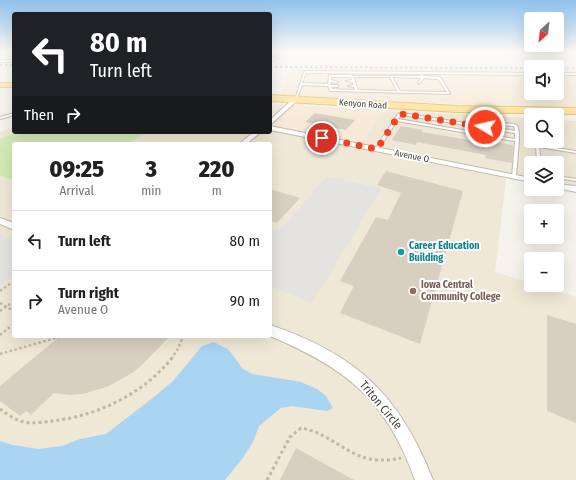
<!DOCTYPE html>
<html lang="en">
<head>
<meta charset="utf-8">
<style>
  body { margin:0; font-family:"Fira Sans Condensed",sans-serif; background:#f6f6f6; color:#202124; height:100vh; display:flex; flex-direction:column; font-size:15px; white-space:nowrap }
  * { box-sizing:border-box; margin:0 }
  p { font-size:13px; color:#757577 }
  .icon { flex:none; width:22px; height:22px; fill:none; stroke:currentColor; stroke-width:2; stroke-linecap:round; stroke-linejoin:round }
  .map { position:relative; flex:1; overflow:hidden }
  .details { position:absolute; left:12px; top:142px; width:260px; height:196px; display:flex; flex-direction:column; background:#fff; border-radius:4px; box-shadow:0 4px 16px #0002 }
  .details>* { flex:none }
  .hud { position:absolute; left:12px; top:12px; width:260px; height:122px; border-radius:4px; box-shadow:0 4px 16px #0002; background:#202124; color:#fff; overflow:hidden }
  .needle { width:26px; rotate:207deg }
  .fabs { position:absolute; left:524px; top:12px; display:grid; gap:8px }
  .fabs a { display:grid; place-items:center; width:40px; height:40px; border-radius:4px; background:#fff; box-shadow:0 4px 16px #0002; font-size:20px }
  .pin { position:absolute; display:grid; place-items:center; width:34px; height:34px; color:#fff; margin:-17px; border:2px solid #fff; border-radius:50%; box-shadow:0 1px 4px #0007 }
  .me { position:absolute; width:44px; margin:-22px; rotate:279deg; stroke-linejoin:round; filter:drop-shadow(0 0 3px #0008) }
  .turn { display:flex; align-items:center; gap:14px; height:84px; padding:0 12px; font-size:18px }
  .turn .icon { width:52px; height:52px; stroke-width:2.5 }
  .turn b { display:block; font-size:28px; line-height:34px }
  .then { display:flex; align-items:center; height:38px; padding:0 12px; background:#0003; gap:8px; font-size:15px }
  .eta { display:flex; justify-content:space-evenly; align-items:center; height:68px; text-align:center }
  .eta b { font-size:24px; font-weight:800; line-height:28px }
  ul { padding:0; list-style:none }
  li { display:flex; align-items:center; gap:12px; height:60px; padding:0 12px; border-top:1px solid #e0e0e0 }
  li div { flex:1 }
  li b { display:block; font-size:15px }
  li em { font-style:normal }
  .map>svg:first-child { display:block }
  .commercial { fill:#f7ead8 }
  .education { fill:#efe8d6; fill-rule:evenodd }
  .green { fill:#d2eab5 }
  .parking { fill:#e5e3e0 }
  .water { fill:#a9d4f2 }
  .building { fill:#d8cfc1 }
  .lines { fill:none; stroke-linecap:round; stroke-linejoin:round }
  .lane-casing { stroke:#c2bbae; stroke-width:2 }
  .street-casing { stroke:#c2bbae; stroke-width:2 }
  .primary-casing { stroke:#e6c16a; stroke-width:2 }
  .path-far1 { stroke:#c4b79f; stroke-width:2.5; stroke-dasharray:2.5 2.5; stroke-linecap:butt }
  .path { stroke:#c4b79f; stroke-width:3; stroke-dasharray:3 3; stroke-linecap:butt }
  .lane { fill:#fff; fill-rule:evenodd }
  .street { fill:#fff; fill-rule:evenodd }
  .primary { fill:#ffe39c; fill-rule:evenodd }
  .rail { stroke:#9a9a9a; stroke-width:1.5; stroke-dasharray:2.5 2.5; stroke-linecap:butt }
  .route { stroke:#fc3f1d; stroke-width:7; stroke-dasharray:0 12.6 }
  .culture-dot { fill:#0f9aa8; stroke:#fff; stroke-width:1.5 }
  .education-dot { fill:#8d6e63; stroke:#fff; stroke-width:1.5 }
  .labels { text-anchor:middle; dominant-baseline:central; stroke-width:4; stroke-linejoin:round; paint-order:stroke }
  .far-street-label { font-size:9px; fill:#4b4439; stroke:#fff }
  .culture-label { font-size:10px; font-weight:bold; fill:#0d838f; stroke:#fff; text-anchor:start }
  .education-label { font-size:10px; font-weight:bold; fill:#785e54; stroke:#fff; text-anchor:start }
  .near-street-label { font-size:12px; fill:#4b4439; stroke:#fff }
</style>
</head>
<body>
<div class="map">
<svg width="576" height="480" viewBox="0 0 576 480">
  <rect width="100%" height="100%" fill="#f6f3ec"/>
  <g class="commercial">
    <path d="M290 68 531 69V93H557V70H576V107L536 108 281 95Z"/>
    <path d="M280 104 385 110 361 144 270 125V115Z"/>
  </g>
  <path class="education" d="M385 110 531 118V141H557V120L576 121V186L557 183V163H531V178L507 173 495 272 531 283V285H537L576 297V480H0V132L14 126V132H270V125L361 144ZM14 144H270V336H14Z"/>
  <path class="green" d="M17 132H148L126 144H14V181L0 175V139Z"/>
  <g class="parking">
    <path d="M327 176 381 189 312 303 270 286V227L280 230Z"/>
    <path d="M0 234 14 241V276L0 286Z"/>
  </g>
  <path class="water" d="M214 342 229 350 243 369 253 374 301 382 317 389 326 396 333 408 327 411 291 406 281 408 259 426 253 442 242 459 225 480H0V441L13 445 38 449 62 446 80 439 106 434 154 397 173 381 202 346Z"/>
  <g class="building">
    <path d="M315 113 355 120 346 130 305 122Z"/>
    <path d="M401 126 423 130 422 132 487 143 488 141 513 145 512 163 485 158 486 155 417 142 416 145 392 140Z"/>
    <path d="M386 171 463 191 420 344 340 313 354 286 340 281 376 217 388 220 401 193 377 185Z"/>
    <path d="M270 189 300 198 277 223 270 221Z"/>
    <path d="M547 315 576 324V423L547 411Z"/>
    <path d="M60 336H170L142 365 132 373 109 386 83 394 69 395 54 393 31 415 26 411 20 416 0 401V386Z"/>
    <path d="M296 448 354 480H280Z"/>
  </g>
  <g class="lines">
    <g class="lane-casing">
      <g id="lane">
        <path d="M0 52 14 55V57L0 54Z"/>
        <path d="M270 53 282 56V57L270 61V59L280 56 270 55Z"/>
        <rect x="0" y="60" width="14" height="2"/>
        <path d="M305 71 531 73V75L306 73 302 83 328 84 329 76 330 75H350L351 74 352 76H421L420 75 421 74 424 76 440 77 450 93 449 94 331 91 330 90 328 86 302 85 297 99 295 100 304 72ZM331 77H351L352 80 346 81 352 82 354 85 348 86 354 87 355 90 332 89 331 87H338L339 86 338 85H330L331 82 337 83 338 82 331 80ZM353 77H390L397 91 358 90 355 82V81ZM392 77 421 78 418 83 419 84 424 78 438 79 447 92 400 91Z"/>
        <rect x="557" y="73" width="19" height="2"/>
        <path d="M14 113V115L0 119V117Z"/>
        <path d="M402 113 484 126V123L486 122 514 124 517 125 519 132V140L516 177 514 178 512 177 515 141 397 121 378 150H376L375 149 398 114ZM402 115 515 133V139L398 119 400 116ZM487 124 513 126H514L515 131 487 126Z"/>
        <path d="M536 145 576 151V153L539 147 541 163H537Z"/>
        <path d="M557 176 576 179V181L557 178Z"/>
      </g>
    </g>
    <g class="street-casing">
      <g id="street">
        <path d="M294 98 299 99 270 125V120Z"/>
        <path d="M270 126 531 178V182L270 130Z"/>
        <path d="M254 132H261L246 144H239Z"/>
        <path d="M557 184 576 186V192L557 188Z"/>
        <path d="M0 218 14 223V230L0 224Z"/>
        <path d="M270 325C356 354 400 395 433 480H415C387 400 346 368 270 336Z"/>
      </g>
    </g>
    <g class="primary-casing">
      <g id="primary">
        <rect x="0" y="83" width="14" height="4"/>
        <path d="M270 95 457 106 576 108V114L457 112 270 101Z"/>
      </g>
    </g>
    <g class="path-far1">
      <path d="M0 291 14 281"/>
      <path d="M0 303 14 311"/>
      <path d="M0 311 14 301"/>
      <path d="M0 335 14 324"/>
      <path d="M0 354 59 337"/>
      <path d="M171 359 178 349 183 336"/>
    </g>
    <g class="path">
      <path d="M0 409C7 414 15 420 24 422 33 424 43 422 52 421 97 416 143 394 172 358"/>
      <path d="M267 480 290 437 301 428C329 433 345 454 370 459 380 461 391 460 401 458"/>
    </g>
    <use href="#lane" class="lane"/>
    <use href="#street" class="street"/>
    <use href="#primary" class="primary"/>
    <g class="rail">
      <path d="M0 65H14"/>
      <path d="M270 67 531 68"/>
      <path d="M557 68H576"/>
    </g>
  </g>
  <linearGradient id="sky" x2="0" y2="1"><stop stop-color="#8fc1ec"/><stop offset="0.43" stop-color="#fbfaf6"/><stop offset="1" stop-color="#fbfaf6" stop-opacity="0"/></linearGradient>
  <rect width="576" height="119" fill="url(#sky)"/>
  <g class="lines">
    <path class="route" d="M322 138 377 149 399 115 402 114 485 127"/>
  </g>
  <circle class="culture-dot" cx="401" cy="252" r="4"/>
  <circle class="education-dot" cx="413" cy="291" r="4"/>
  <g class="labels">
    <g class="far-street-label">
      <text transform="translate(363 104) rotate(4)">Kenyon Road</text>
      <text transform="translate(412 156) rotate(11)">Avenue O</text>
    </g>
    <g class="culture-label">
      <text x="409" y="246">Career Education<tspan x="409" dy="12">Building</tspan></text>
    </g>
    <g class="education-label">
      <text x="421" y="285">Iowa Central<tspan x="421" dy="12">Community College</tspan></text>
    </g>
    <g class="near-street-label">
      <text transform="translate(381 405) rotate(50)">Triton Circle</text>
    </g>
  </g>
</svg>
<div class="fabs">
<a><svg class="needle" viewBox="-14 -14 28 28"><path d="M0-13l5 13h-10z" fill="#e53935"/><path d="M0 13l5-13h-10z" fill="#757577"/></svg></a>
<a><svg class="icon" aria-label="sound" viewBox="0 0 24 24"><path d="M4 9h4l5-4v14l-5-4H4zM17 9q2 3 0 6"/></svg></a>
<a><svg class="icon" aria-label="search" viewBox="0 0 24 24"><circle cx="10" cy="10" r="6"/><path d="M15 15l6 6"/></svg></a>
<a><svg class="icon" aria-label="layers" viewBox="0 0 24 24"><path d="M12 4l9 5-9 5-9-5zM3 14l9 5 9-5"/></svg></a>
<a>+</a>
<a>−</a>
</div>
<div class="pin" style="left:322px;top:138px;background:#d93025"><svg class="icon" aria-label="arrive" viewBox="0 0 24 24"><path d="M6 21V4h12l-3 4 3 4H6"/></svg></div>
<svg class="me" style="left:485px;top:127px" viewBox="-20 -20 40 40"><circle r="17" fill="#fc3f1d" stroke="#fff" stroke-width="3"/><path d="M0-11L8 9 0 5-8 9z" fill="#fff"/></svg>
<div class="hud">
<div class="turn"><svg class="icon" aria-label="left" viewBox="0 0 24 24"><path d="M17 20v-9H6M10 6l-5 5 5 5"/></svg><div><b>80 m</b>Turn left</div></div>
<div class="then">Then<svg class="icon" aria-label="right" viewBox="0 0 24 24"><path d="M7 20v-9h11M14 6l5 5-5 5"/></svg></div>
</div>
<section class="details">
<div class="eta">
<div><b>09:25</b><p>Arrival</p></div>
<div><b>3</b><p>min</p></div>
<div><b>220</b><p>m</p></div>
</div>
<ul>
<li><svg class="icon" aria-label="left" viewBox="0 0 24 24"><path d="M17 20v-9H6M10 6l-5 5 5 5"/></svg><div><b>Turn left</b></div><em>80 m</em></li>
<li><svg class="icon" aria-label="right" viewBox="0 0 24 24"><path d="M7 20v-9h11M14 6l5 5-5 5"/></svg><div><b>Turn right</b><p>Avenue O</p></div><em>90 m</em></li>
</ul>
</section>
</div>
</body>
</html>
